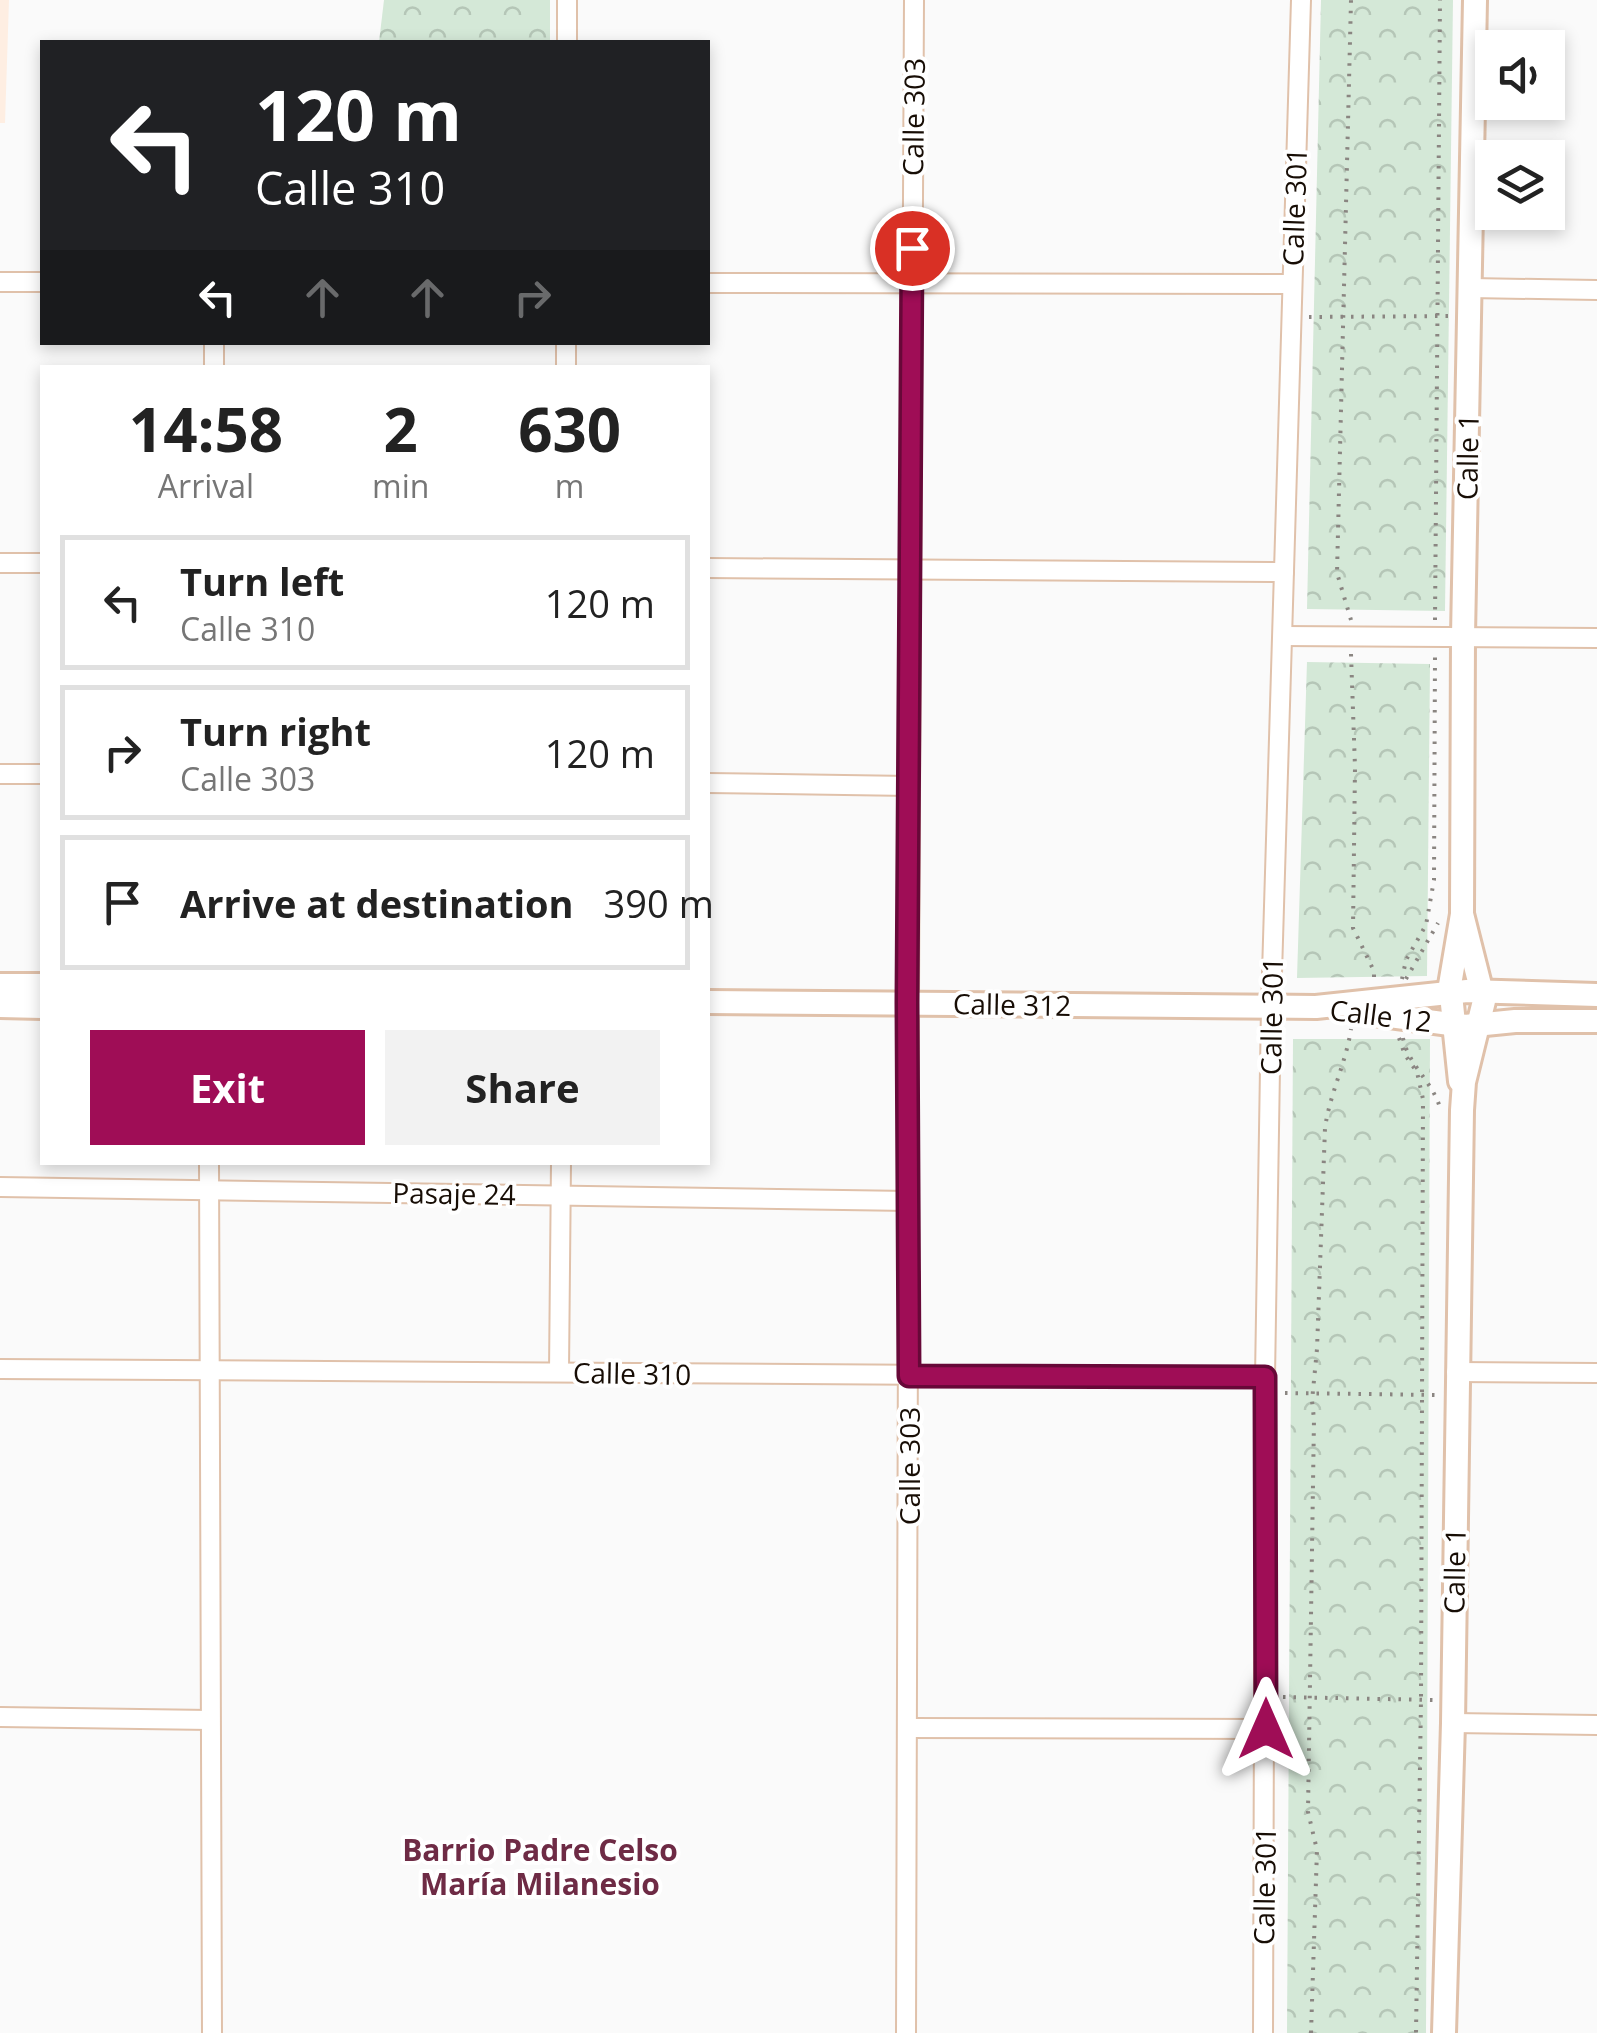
<!DOCTYPE html>
<html lang="en">
<head>
<meta charset="utf-8">
<style>
  body { margin:0; font-family:"Open Sans",sans-serif; background:#f2f2f2; color:#222; height:100vh; display:flex; flex-direction:column; font-size:38px; white-space:nowrap }
  * { box-sizing:border-box; margin:0 }
  p { font-size:32px; color:#767676 }
  .icon { flex:none; width:55px; height:55px; fill:none; stroke:currentColor; stroke-width:2; stroke-linecap:round; stroke-linejoin:round }
  .map { position:relative; flex:1; overflow:hidden }
  .side { position:absolute; left:40px; top:365px; width:670px; height:800px; display:flex; flex-direction:column; background:#fff; border-radius:0px; box-shadow:0 5px 15px #0003 }
  .side>* { flex:none }
  .top-card { position:absolute; left:40px; top:40px; width:670px; height:305px; border-radius:0px; box-shadow:0 5px 15px #0003; background:#202124; color:#fff; overflow:hidden }
  .buttons { position:absolute; left:1475px; top:30px; display:grid; gap:20px }
  .buttons a { display:grid; place-items:center; width:90px; height:90px; border-radius:0px; background:#fff; box-shadow:0 5px 15px #0003; font-size:50px }
  .pin { position:absolute; display:grid; place-items:center; width:85px; height:85px; color:#fff; margin:-42px; border:5px solid #fff; border-radius:50%; box-shadow:0 2px 10px #0007 }
  .me { position:absolute; width:110px; margin:-55px; rotate:0deg; stroke-linejoin:round; filter:drop-shadow(0 0 8px #0008) }
  .turn { display:flex; align-items:center; gap:35px; height:210px; padding:0 50px; font-size:45px }
  .turn .icon { width:130px; height:130px; stroke-width:2.5 }
  .turn b { display:block; font-size:70px; line-height:85px }
  .lanes { display:flex; align-items:center; height:95px; padding:0 50px; background:#0003; justify-content:center; gap:50px; direction:ltr }
  .lanes .off { opacity:.35 }
  .eta { display:flex; justify-content:space-evenly; align-items:center; height:170px; text-align:center }
  .eta b { font-size:60px; font-weight:700; line-height:70px }
  .button { display:flex; gap:20px; margin-top:auto; padding:20px 50px }
  .button a { flex:1; height:115px; border-radius:0px; background:#9f0d56; color:#fff; font-size:40px; font-weight:700; line-height:115px; text-align:center }
  .button a+a { background:#f2f2f2; color:#222 }
  ul { padding:0; list-style:none }
  li { display:flex; align-items:center; gap:30px; height:135px; margin:0 20px 15px; padding:0 30px; border:5px solid #e0e0e0; border-radius:0px }
  li div { flex:1 }
  li b { display:block; font-size:38px }
  li em { font-style:normal }
  .map>svg:first-child { display:block }
  .built { fill:#feeee2 }
  .park { fill:url(#park-crowns) }
  .lines { fill:none; stroke-linecap:round; stroke-linejoin:round }
  .minor-casing { stroke:#e0c1aa; stroke-width:22 }
  .tertiary-casing { stroke:#e0c1aa; stroke-width:28 }
  .path { stroke:#8a8581; stroke-width:4; stroke-dasharray:2.5 8; stroke-linecap:butt }
  .minor { stroke:#fff; stroke-width:18 }
  .tertiary { stroke:#fff; stroke-width:22 }
  .route-casing { stroke:#670838; stroke-width:25 }
  .route { stroke:#9f0d56; stroke-width:18 }
  .labels { text-anchor:middle; dominant-baseline:central; stroke-width:8; stroke-linejoin:round; paint-order:stroke }
  .street-label { font-size:28px; fill:#170d05; stroke:#fff }
  .neighbourhood-label { font-size:30px; font-weight:bold; fill:#6e2b45; stroke:#fff }
</style>
</head>
<body>
<div class="map">
<svg width="1597" height="2033" viewBox="0 0 1597 2033">
  <defs>
    <pattern id="park-crowns" width="20" height="18" patternUnits="userSpaceOnUse" patternTransform="scale(2.5)"><rect width="20" height="18" fill="#d4e8d7"/><path d="M2 6a3 3 0 1 1 6 0M12 15a3 3 0 1 1 6 0" fill="none" stroke="#b5c6b7"/></pattern>
  </defs>
  <rect width="100%" height="100%" fill="#fafafa"/>
  <path class="built" d="M0 0H9L5 123H0Z"/>
  <g class="park">
    <path d="M384 0H550V42H379Z"/>
    <path d="M1321 0H1453L1445 611 1307 609Z"/>
    <path d="M1307 662 1430 664 1427 976 1297 978Z"/>
    <path d="M1293 1039H1430L1426 2033H1287Z"/>
  </g>
  <g class="lines">
    <g class="minor-casing">
      <g id="minor">
        <path d="M567 42V0"/>
        <path d="M0 282H42"/>
        <path d="M708 283 1291 284"/>
        <path d="M1470 288 1597 290"/>
        <path d="M214 368V342"/>
        <path d="M566 368V342"/>
        <path d="M0 563H42"/>
        <path d="M708 568 1284 572"/>
        <path d="M1283 636 1597 638"/>
        <path d="M0 774H42"/>
        <path d="M708 783 910 786"/>
        <path d="M209 1162 212 2033"/>
        <path d="M0 1187 908 1201"/>
        <path d="M0 1369 1265 1377"/>
        <path d="M559 1372 561 1162"/>
        <path d="M1456 1372 1597 1373"/>
        <path d="M0 1717 210 1720"/>
        <path d="M1453 1723 1597 1725"/>
        <path d="M908 1728 1266 1729"/>
        <path d="M906 2033C909 1355 908 678 914 0"/>
        <path d="M1263 2033 1265 1377 1271 1007 1301 0"/>
      </g>
    </g>
    <g class="tertiary-casing">
      <g id="tertiary">
        <path d="M0 985H42"/>
        <path d="M708 1002 1316 1007 1467 991 1597 995"/>
        <path d="M0 1006 42 1007"/>
        <path d="M1367 1013 1465 1026 1515 1021H1597"/>
        <path d="M1460 1081 1450 985 1462 914 1463 636 1475 0"/>
        <path d="M1444 2033 1453 1723 1462 1110 1464 1082 1484 1001 1462 914"/>
      </g>
    </g>
    <g class="path">
      <path d="M1309 317 1450 316"/>
      <path d="M1351 620 1337 573 1351 0"/>
      <path d="M1435 620 1440 0"/>
      <path d="M1351 654 1355 767 1353 928 1374 971V980"/>
      <path d="M1402 979 1406 960 1426 925 1434 880 1435 655"/>
      <path d="M1406 979 1438 923"/>
      <path d="M1399 1038 1405 1055 1417 1072 1423 1099 1421 1699 1416 2033"/>
      <path d="M1403 1038C1408 1065 1433 1082 1440 1108"/>
      <path d="M1285 1393 1440 1395"/>
      <path d="M1283 1697 1433 1700"/>
      <path d="M1311 2033 1317 1850 1308 1812 1314 1419 1312 1401 1317 1349 1325 1128C1330 1093 1346 1063 1351 1029"/>
    </g>
    <use href="#minor" class="minor"/>
    <use href="#tertiary" class="tertiary"/>
  </g>
  <g class="lines">
    <g class="route-casing">
      <path id="route" d="M912 248 907 1002 909 1376 1265 1377 1266 1729"/>
    </g>
    <use href="#route" class="route"/>
  </g>
  <g class="labels">
    <g class="street-label">
      <text transform="translate(913 117) rotate(-89)">Calle 303</text>
      <text transform="translate(1294 207) rotate(-88)">Calle 301</text>
      <text transform="translate(1467 457) rotate(-89)">Calle 1</text>
      <text transform="translate(1012 1004) rotate(1)">Calle 312</text>
      <text transform="translate(1381 1015) rotate(7)">Calle 12</text>
      <text transform="translate(1271 1016) rotate(-89)">Calle 301</text>
      <text transform="translate(454 1193) rotate(1)">Pasaje 24</text>
      <text transform="translate(632 1373) rotate(1)">Calle 310</text>
      <text transform="translate(909 1466) rotate(-90)">Calle 303</text>
      <text transform="translate(1454 1571) rotate(-89)">Calle 1</text>
      <text transform="translate(1264 1886) rotate(-89)">Calle 301</text>
    </g>
    <g class="neighbourhood-label">
      <text x="540" y="1849">Barrio Padre Celso<tspan x="540" dy="34">María Milanesio</tspan></text>
    </g>
  </g>
</svg>
<div class="buttons">
<a><svg class="icon" aria-label="sound" viewBox="0 0 24 24"><path d="M4 9h4l5-4v14l-5-4H4zM17 9q2 3 0 6"/></svg></a>
<a><svg class="icon" aria-label="layers" viewBox="0 0 24 24"><path d="M12 4l9 5-9 5-9-5zM3 14l9 5 9-5"/></svg></a>
</div>
<div class="pin" style="left:912px;top:248px;background:#d93025"><svg class="icon" aria-label="arrive" viewBox="0 0 24 24"><path d="M6 21V4h12l-3 4 3 4H6"/></svg></div>
<svg class="me" style="left:1266px;top:1729px" viewBox="-20 -20 40 40"><path d="M0-17L14 15 0 8-14 15z" fill="#9f0d56" stroke="#fff" stroke-width="4"/></svg>
<div class="top-card">
<div class="turn"><svg class="icon" aria-label="left" viewBox="0 0 24 24"><path d="M17 20v-9H6M10 6l-5 5 5 5"/></svg><div><b>120 m</b>Calle 310</div></div>
<div class="lanes"><svg class="icon" aria-label="left" viewBox="0 0 24 24"><path d="M17 20v-9H6M10 6l-5 5 5 5"/></svg><svg class="icon off" aria-label="ahead" viewBox="0 0 24 24"><path d="M12 20V5M6 11l6-6 6 6"/></svg><svg class="icon off" aria-label="ahead" viewBox="0 0 24 24"><path d="M12 20V5M6 11l6-6 6 6"/></svg><svg class="icon off" aria-label="right" viewBox="0 0 24 24"><path d="M7 20v-9h11M14 6l5 5-5 5"/></svg></div>
</div>
<section class="side">
<div class="eta">
<div><b>14:58</b><p>Arrival</p></div>
<div><b>2</b><p>min</p></div>
<div><b>630</b><p>m</p></div>
</div>
<ul>
<li><svg class="icon" aria-label="left" viewBox="0 0 24 24"><path d="M17 20v-9H6M10 6l-5 5 5 5"/></svg><div><b>Turn left</b><p>Calle 310</p></div><em>120 m</em></li>
<li><svg class="icon" aria-label="right" viewBox="0 0 24 24"><path d="M7 20v-9h11M14 6l5 5-5 5"/></svg><div><b>Turn right</b><p>Calle 303</p></div><em>120 m</em></li>
<li><svg class="icon" aria-label="arrive" viewBox="0 0 24 24"><path d="M6 21V4h12l-3 4 3 4H6"/></svg><div><b>Arrive at destination</b></div><em>390 m</em></li>
</ul>
<div class="button"><a>Exit</a><a>Share</a></div>
</section>
</div>
</body>
</html>
